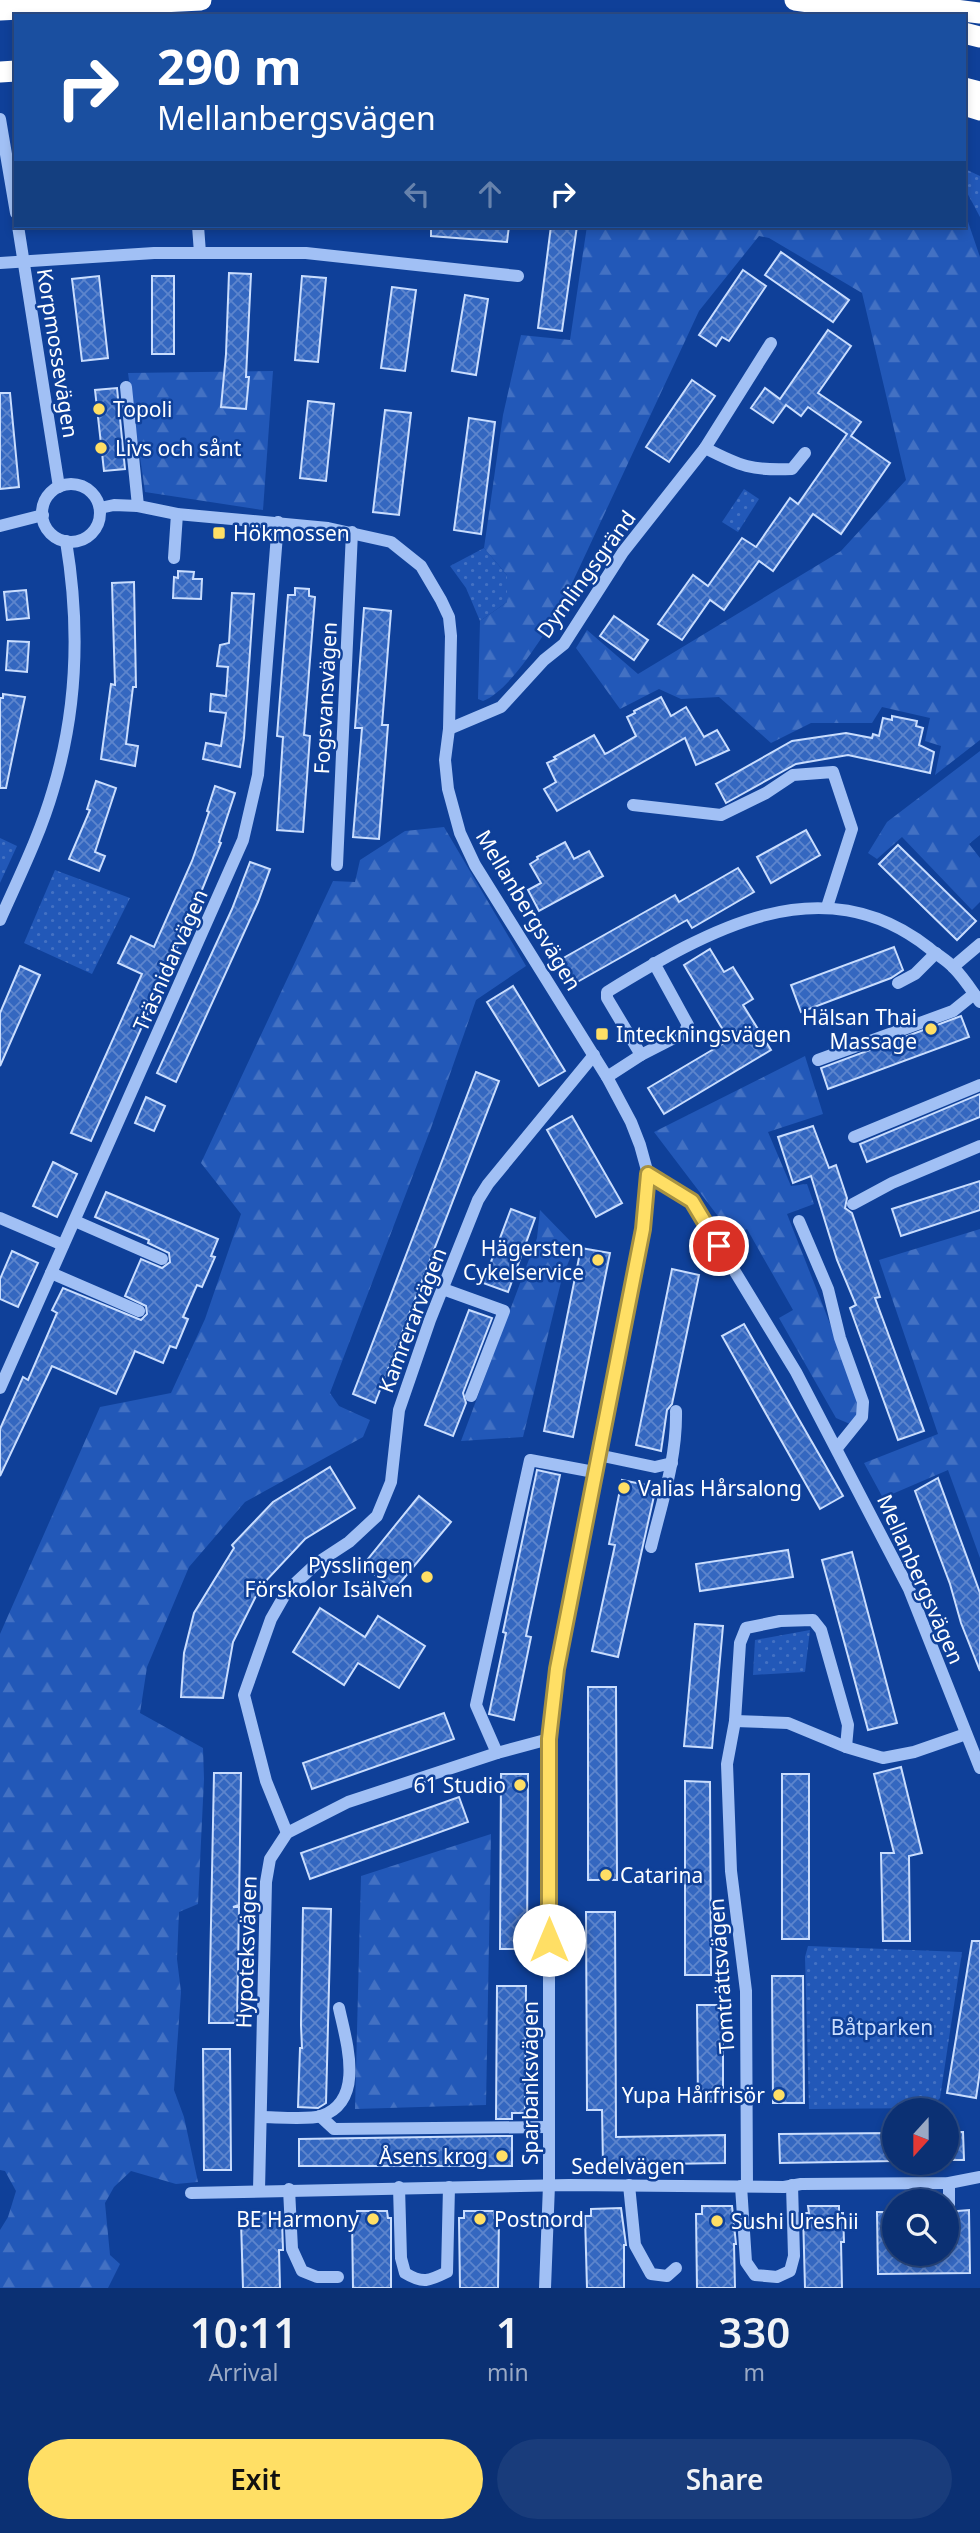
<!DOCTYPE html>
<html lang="en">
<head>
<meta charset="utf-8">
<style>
  body { margin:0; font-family:"Noto Sans",sans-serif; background:#193c7b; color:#f1f3f6; height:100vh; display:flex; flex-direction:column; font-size:26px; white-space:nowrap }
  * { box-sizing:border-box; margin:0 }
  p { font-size:23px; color:#9aa9c4 }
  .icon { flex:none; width:38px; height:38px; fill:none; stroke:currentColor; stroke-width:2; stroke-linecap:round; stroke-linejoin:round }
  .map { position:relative; height:2288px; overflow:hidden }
  .panel { display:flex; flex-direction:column; background:#0b3073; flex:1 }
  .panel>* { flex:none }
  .top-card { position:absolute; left:14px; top:14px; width:952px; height:214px; border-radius:0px; box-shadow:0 4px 10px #0003,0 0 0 2px #2b4b85; background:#1a4fa0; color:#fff; overflow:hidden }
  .needle { width:46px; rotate:201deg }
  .buttons { position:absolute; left:882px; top:2098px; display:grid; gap:14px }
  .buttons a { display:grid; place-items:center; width:77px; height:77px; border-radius:50%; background:#0b3073; box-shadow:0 4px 10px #0003,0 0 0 2px #2b4b85; font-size:35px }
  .pin { position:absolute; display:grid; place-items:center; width:60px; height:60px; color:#fff; margin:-30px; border:4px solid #fff; border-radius:50%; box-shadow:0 2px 7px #0007 }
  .me { position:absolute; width:77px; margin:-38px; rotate:0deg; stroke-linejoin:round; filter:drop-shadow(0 0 5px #0008) }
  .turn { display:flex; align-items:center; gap:24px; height:147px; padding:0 28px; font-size:32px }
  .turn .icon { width:91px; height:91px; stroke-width:2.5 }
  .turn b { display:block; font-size:49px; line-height:60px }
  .lanes { display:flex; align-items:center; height:66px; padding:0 28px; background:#0003; justify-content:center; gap:35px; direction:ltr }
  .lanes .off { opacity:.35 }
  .eta { display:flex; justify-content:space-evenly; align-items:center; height:119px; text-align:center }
  .eta b { font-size:42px; font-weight:600; line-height:49px }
  .button { display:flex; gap:14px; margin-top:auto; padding:14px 28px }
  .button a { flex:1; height:80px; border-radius:42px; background:#ffdf65; color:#111; font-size:28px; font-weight:600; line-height:80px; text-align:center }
  .button a+a { background:#193c7b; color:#f1f3f6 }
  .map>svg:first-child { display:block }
  .green { fill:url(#green-dots) }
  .forest { fill:url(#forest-firs) }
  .building { fill:url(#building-cross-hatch); stroke:#c9ddfe; stroke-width:2 }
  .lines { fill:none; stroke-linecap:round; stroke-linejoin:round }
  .minor { stroke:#a1c0f5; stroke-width:12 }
  .highway { stroke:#fff; stroke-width:21 }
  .route-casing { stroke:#a69142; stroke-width:18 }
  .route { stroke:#ffdf65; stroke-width:12 }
  .poi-dot { fill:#ffdf65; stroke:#0f4099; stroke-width:2.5 }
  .labels { text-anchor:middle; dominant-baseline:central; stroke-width:5; stroke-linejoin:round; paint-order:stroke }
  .street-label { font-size:21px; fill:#fff; stroke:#0f4099 }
  .poi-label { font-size:21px; fill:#fff; stroke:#0f4099; text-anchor:start }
  .park-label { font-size:21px; fill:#c9ddfe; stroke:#0f4099 }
</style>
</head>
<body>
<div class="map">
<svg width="980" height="2288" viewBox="0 0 980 2288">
  <defs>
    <pattern id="green-dots" width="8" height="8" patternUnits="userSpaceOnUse" patternTransform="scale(1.75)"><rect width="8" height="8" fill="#2258b8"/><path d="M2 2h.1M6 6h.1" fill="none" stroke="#4371c3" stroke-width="1.8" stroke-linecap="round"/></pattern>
    <pattern id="forest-firs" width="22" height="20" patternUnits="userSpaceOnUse" patternTransform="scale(1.75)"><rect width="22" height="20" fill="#2258b8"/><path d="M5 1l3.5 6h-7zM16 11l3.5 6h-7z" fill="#4371c3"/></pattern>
    <pattern id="building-cross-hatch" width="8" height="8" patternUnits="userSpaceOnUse" patternTransform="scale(1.75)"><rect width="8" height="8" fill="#3467c0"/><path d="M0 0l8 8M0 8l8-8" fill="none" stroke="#5d85cd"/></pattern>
  </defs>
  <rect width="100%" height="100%" fill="#0f4099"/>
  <g class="green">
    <path d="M965 169 980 176V217L964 187Z"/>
    <path d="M744 489 759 499 738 532 722 522Z"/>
    <path d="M484 548 507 575V602L480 621 466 588 450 566Z"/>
    <path d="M0 838 17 846 0 883Z"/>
    <path d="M55 870 130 898 92 974 24 943Z"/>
    <path d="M810 1630 805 1672 753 1675 755 1640Z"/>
    <path d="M808 1946 962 1952 940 2098 930 2108 809 2109 805 1957Z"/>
  </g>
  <g class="forest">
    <path d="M964 210 980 257V740L935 775 941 746 925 741 930 718 882 707 872 723H811L771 743 719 697 681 699 659 689 620 709 576 648 587 630 638 674 841 551 906 480 862 293 769 238 759 236 699 311 561 607C544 634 512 689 483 701L478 699 480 621 507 602V575L484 548 503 415 521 335 570 340 587 226H964Z"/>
    <path d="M273 371 263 510 145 492 128 373Z"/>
    <path d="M980 751V835L969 844 980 858V902L972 910 902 837 877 859 868 853 887 822Z"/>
    <path d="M444 827 526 966 476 1000 431 1128 330 1393 339 1406 370 1420 363 1437 245 1502 189 1567 147 1667 140 1713 203 1748 204 1779 198 1904 179 1912 177 1959 181 1992 174 2090 184 2117 198 2182 176 2184 131 2171 114 2187 105 2203 110 2255 120 2264 108 2288H0V2230L8 2217 16 2191 5 2171 0 2170V1634L100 1407 171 1393 205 1319 241 1214 201 1163 333 881 355 882 360 860 405 831Z"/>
    <path d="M805 1056 823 1114 768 1132 791 1186 807 1184 814 1204 787 1214 860 1400 857 1418 850 1424 836 1418 779 1318 793 1310 747 1229 733 1236 654 1132Z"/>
    <path d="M540 1210 575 1246 562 1278 523 1437 461 1441 537 1238Z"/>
    <path d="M980 1229V1558L948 1470 883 1498 864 1463 938 1434 879 1260Z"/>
    <path d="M491 1834 486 2105 355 2109 361 1876Z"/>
  </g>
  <g class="building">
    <path d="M431 226H509L507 242 431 236Z"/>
    <path d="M551 226H577L562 331 538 328Z"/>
    <path d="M781 252 849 300 833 322 765 275Z"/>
    <path d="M743 270 766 286 729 341 722 337 716 346 699 335Z"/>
    <path d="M229 273 251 274 246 377H249L246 409 221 407 226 354Z"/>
    <path d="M99 276 108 358 82 361 72 279Z"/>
    <rect x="152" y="276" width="22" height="78"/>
    <path d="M302 276 326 278 318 362 295 360Z"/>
    <path d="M392 287 416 290 405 371 381 368Z"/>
    <path d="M465 295 488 299 476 375 452 371Z"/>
    <path d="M828 330 851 346 818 393 861 422 851 436 890 463 841 534 813 514 773 571 759 561 724 610 710 600 682 640 658 624 693 575 708 586 742 538 756 547 790 498 798 504 847 434 808 407 801 416 786 405 773 423 751 408 765 388 780 399Z"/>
    <path d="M692 380 715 396 669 462 646 447Z"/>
    <path d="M117 388 125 469 104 471 95 390Z"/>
    <path d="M0 393H10L19 487 0 489Z"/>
    <path d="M308 401 334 404 326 481 300 478Z"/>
    <path d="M385 410 411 413 399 515 373 512Z"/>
    <path d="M469 418 495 422 481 534 454 530Z"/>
    <path d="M178 571 194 572 193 579H202L201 599 173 598 174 577 178 578Z"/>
    <path d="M134 582 136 687H133L126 744 138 746 135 766 101 759 111 684 115 685 112 583Z"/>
    <path d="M295 588 309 589V596L315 597 304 735 310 736 303 832 277 830 283 737 277 736 288 595H295Z"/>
    <path d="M26 590 29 618 7 620 4 592Z"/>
    <path d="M232 593 254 594 244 738 240 767 203 759 206 743 221 746 226 713 210 711 211 694 226 696 228 667 217 666 220 645 229 643Z"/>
    <path d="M364 608 391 611 382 725H388L379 839 353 837 362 728H355Z"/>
    <path d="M614 616 648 640 634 660 600 636Z"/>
    <path d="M8 641 29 642 27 672 6 670Z"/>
    <path d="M3 694 25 697 6 788H0V698H3Z"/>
    <path d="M661 697 671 716 686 707 704 737 717 730 729 750 696 765 685 738 557 811 544 789 556 782 547 763 556 759 554 757 594 735 605 754 607 753 636 736 627 717 635 713 634 711Z"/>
    <path d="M892 716 917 721 916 726 923 728 919 745 934 752 930 773 848 755 796 764 726 803 716 784 792 741 846 733 872 738 873 734 879 736 883 718 892 720Z"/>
    <path d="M96 781 116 788 95 852 105 856 99 871 69 859 90 810 87 809Z"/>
    <path d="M215 786 235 793 219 842 221 843 193 912 91 1141 71 1133 142 974 118 963 131 936 154 947 192 861 209 812 207 811Z"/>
    <path d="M806 830 820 855 771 883 757 857Z"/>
    <path d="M565 842 574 859 589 851 603 876 539 911 528 890 541 883 530 864 538 859 537 857Z"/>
    <path d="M898 845 976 921 957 940 879 864Z"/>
    <path d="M250 862 270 869 258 902 176 1082 157 1073 232 909Z"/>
    <path d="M738 868 754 892 692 928 687 920 572 985 558 961 675 895 679 902Z"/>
    <path d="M894 947 903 970 891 978 801 1012 791 985Z"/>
    <path d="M710 949 724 972 733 967 753 999 743 1005 771 1050 664 1114 648 1088 729 1040 684 965Z"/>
    <path d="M20 966 40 975 0 1066V1013Z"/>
    <path d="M513 986 565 1071 539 1086 487 1002Z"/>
    <path d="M961 1016 969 1037 828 1089 821 1068Z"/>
    <path d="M476 1072 499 1081 375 1403 353 1394Z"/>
    <path d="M980 1094V1117L867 1162 860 1144Z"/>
    <path d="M146 1097 165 1106 154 1131 135 1123Z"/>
    <path d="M572 1116 622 1203 596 1217 547 1130Z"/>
    <path d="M813 1126 829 1168 836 1165 847 1198 845 1208 852 1213 880 1297 875 1298 924 1431 898 1440 855 1322 850 1308 856 1305 837 1260 811 1176 793 1183 778 1137Z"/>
    <path d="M53 1162 77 1174 57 1217 33 1206Z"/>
    <path d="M980 1181V1210L901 1236 892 1209Z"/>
    <path d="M106 1192 218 1239 211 1256 215 1257 202 1287 197 1285 183 1317 188 1319 176 1348 170 1346 163 1363 135 1351 116 1394 52 1366 0 1476V1429L23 1377 28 1380 57 1313 52 1310 63 1288 141 1320 147 1314 146 1306 125 1296 141 1259 162 1268 170 1262 169 1253 148 1243 149 1240 95 1217Z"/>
    <path d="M511 1209 535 1218 508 1292 483 1283Z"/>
    <path d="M581 1248 610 1253 573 1437 544 1431Z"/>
    <path d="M12 1251 38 1263 18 1307 0 1299V1279Z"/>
    <path d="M672 1269 699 1275 672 1404 667 1410 661 1451 636 1445Z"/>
    <path d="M469 1310 492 1318 463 1393 466 1403 453 1436 425 1425Z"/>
    <path d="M744 1324 843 1496 820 1509 722 1336Z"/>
    <path d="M330 1467 355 1508 305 1539 261 1586 233 1642 223 1698 181 1697 184 1653 194 1613 234 1548 232 1545 273 1502Z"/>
    <path d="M537 1470 560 1475 526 1636 531 1637 514 1720 489 1714 506 1633 503 1632Z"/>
    <path d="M938 1478 980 1593V1671L961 1623 950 1584 915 1491Z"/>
    <path d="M622 1480 656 1487 618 1657 592 1651 615 1545 609 1544Z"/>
    <path d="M419 1496 451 1522 394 1590 363 1565Z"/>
    <path d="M788 1550 793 1577 700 1591 696 1564Z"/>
    <path d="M852 1552 897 1723 868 1730 822 1560Z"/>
    <path d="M320 1608 365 1637 378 1616 425 1646 399 1688 358 1663 344 1685 293 1652Z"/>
    <path d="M695 1624 723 1626 712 1748 684 1746Z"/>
    <path d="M588 1687H616L617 1880H588Z"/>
    <path d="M444 1713 454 1739 312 1789 303 1763Z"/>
    <path d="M901 1767 922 1853 909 1856 910 1941H883L881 1853H894L874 1774Z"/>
    <path d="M214 1773H241L239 1905 233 1907H239L237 2023H209Z"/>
    <path d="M501 1774H528L527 1949H500Z"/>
    <rect x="782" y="1774" width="27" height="165"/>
    <path d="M685 1781 710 1782 711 1975H685Z"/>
    <path d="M459 1797 468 1822 310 1879 301 1853Z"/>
    <path d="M303 1908 331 1909 326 2103 318 2108 298 2107 300 2048H302L301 2025Z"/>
    <path d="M586 1912H615L616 2137 725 2135V2163L603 2165 602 2110H587Z"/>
    <path d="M972 1941H980V2071L976 2098 947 2093Z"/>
    <path d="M772 1976H803L804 2103H773Z"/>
    <path d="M497 1986H526L525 2113H512V2119H496Z"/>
    <path d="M697 2005H723V2102L698 2101Z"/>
    <path d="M203 2049H230L231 2170H204Z"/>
    <path d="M947 2132H963L964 2160H947Z"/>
    <path d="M894 2133V2161L780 2163 779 2134Z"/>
    <path d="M496 2136H512V2166H299V2139Z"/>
    <path d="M702 2206H732L736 2244H734L735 2288H697L696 2214H702Z"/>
    <path d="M808 2206H839V2213H843L844 2242H841L842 2288H805L803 2213H809Z"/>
    <path d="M621 2208 626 2245H624V2288H587L585 2216H591V2209Z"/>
    <path d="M969 2210 970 2273 878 2274 877 2212H894V2254H947V2219L954 2218 958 2211Z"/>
    <path d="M357 2211H387L388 2218H391V2288H353L352 2219H358Z"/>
    <path d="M464 2211H494V2218H499L498 2288H460L459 2218H464Z"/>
    <path d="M277 2213V2220H282L283 2250H279L280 2288H243L241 2221H247V2214Z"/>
  </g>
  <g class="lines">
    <g class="minor">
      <path d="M0 119 16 213"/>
      <path d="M18 226 59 487"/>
      <path d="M198 226 200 253"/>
      <path d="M0 263 154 253H306L518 276"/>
      <path d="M126 387 138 506"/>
      <path d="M705 448C740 466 752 471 792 469L805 453"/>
      <circle cx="71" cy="513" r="29"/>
      <path d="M100 508 114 505 138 506 177 514 328 528 391 542 421 566 441 600 449 617 451 636 449 729 445 760 448 789 460 833 475 865 607 1077 631 1122 640 1145 648 1174 692 1201 796 1372 909 1589 980 1768"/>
      <path d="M0 526 43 515"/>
      <path d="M174 558 177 514"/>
      <path d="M449 729 501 707 544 660 564 644 623 552 705 448 771 343"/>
      <path d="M633 805 721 815 766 793 793 775 833 772 852 829 827 907"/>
      <path d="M337 865 352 532"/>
      <path d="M0 920C19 877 40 835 53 790 78 708 80 625 66 541"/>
      <path d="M654 963 688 1025 684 1033 641 1055 607 998V992C707 931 821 863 929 948 937 955 947 960 954 968 964 978 972 991 980 1002"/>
      <path d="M953 967 980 944"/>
      <path d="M898 983 915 974 936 953"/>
      <path d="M818 1060 953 1011 974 994"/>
      <path d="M607 1077 641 1055"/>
      <path d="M854 1137 980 1085"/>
      <path d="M853 1204 892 1183 980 1146"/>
      <path d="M0 1218 63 1245"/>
      <path d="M75 1221 162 1259"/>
      <path d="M799 1221 828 1289 840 1338 863 1402 862 1417 837 1448"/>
      <path d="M51 1273 139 1311"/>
      <path d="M443 1289 504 1311 471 1396"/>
      <path d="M0 1388 243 840 258 775 278 522"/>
      <path d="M598 1455 655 1467 672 1463"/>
      <path d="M651 1547C662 1502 677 1458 676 1411"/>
      <path d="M735 1721 788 1723 846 1747 883 1758 914 1752 966 1734"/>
      <path d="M497 1753 476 1705 530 1460 594 1472"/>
      <path d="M287 1833 266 1781 244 1695 271 1619 287 1591 317 1563 349 1542 377 1516 391 1482 399 1410 430 1320 478 1200 488 1184 594 1055"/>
      <path d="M320 2116 334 2129 549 2127"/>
      <path d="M261 2117C275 2117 309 2120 321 2116 366 2101 346 2041 339 2008"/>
      <path d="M629 2185 635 2245 651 2274 667 2276 676 2268"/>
      <path d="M741 2186 746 2262 755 2275 777 2277 790 2271 794 2256 792 2185"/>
      <path d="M747 2186 746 1991 731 1871 727 1764 735 1721 740 1643 746 1628 780 1621 813 1620 821 1630 848 1725 846 1747"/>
      <path d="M399 2187 401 2258 405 2273C423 2284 429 2281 447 2272L449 2187"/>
      <path d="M289 2189 292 2249 302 2271 317 2277H338"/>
      <path d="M259 2190 266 1882 270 1859 287 1833 348 1802 497 1753 549 1739"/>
      <path d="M191 2193 569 2185 784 2187 801 2184 949 2183 980 2177"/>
      <path d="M949 2211V2183"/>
      <path d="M545 2288 549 2185V1771L551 1717 565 1621 643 1229 648 1174"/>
    </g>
    <g class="highway">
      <path d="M795 0 845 7"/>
      <path d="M834 5 939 8 980 13"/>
      <path d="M0 10 201 0"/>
      <path d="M964 33 980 37"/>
      <path d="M0 72 16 71"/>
      <path d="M964 88 980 92"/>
      <path d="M964 105 980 110"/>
    </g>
  </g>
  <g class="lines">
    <g class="route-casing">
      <path id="route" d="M549 1940V1739L557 1669 643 1229 648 1174 692 1201 719 1246"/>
    </g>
    <use href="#route" class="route"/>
  </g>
  <g class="poi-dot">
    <circle cx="99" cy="409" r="7"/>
    <circle cx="101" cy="448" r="7"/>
    <rect x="212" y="526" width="14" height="14" rx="3.5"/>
    <circle cx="931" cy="1029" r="7"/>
    <rect x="595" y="1027" width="14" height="14" rx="3.5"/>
    <circle cx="598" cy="1260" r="7"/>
    <circle cx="624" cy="1488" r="7"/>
    <circle cx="427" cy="1577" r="7"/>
    <circle cx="520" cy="1785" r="7"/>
    <circle cx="606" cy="1875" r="7"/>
    <circle cx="779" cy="2095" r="7"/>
    <circle cx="502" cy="2156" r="7"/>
    <circle cx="373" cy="2219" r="7"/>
    <circle cx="480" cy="2219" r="7"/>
    <circle cx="717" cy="2221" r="7"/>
  </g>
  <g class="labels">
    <g class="street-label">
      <text transform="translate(58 353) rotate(81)">Korpmossevägen</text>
      <text transform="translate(586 574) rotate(-54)">Dymlingsgränd</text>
      <text transform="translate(325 698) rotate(-87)">Fogsvansvägen</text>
      <text transform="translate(529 910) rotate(59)">Mellanbergsvägen</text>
      <text transform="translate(170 960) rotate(-66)">Träsnidarvägen</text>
      <text transform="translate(412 1320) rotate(-69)">Kamrerarvägen</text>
      <text transform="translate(921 1579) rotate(66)">Mellanbergsvägen</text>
      <text transform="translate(246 1952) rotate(-88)">Hypoteksvägen</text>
      <text transform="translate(721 1976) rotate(-94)">Tomträttsvägen</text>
      <text transform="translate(530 2083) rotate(-90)">Sparbanksvägen</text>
      <text x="628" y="2166">Sedelvägen</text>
    </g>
    <g class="poi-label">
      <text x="113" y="409">Topoli</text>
      <text x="115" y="448">Livs och sånt</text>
      <text x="233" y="533">Hökmossen</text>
      <text x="917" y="1017" text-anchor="end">Hälsan Thai<tspan x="917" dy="24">Massage</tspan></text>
      <text x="616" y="1034">Inteckningsvägen</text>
      <text x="584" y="1248" text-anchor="end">Hägersten<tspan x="584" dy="24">Cykelservice</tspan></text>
      <text x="638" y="1488">Valias Hårsalong</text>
      <text x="413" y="1565" text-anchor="end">Pysslingen<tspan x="413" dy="24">Förskolor Isälven</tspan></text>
      <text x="506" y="1785" text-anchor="end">61 Studio</text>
      <text x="620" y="1875">Catarina</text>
      <text x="765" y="2095" text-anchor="end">Yupa Hårfrisör</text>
      <text x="488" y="2156" text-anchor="end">Åsens krog</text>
      <text x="359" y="2219" text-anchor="end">BE Harmony</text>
      <text x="494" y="2219">Postnord</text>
      <text x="731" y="2221">Sushi Ureshii</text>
    </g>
    <g class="park-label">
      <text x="882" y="2027">Båtparken</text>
    </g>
  </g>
</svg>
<div class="buttons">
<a><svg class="needle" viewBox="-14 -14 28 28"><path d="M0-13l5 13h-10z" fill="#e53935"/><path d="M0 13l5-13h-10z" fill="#9aa9c4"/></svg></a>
<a><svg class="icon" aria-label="search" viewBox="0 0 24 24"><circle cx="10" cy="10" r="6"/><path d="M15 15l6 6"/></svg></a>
</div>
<div class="pin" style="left:719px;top:1246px;background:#d93025"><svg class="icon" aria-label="arrive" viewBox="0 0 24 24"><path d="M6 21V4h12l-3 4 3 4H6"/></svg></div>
<svg class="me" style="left:549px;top:1940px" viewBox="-20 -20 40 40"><circle r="19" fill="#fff"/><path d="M0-13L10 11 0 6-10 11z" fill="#ffdf65"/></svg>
<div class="top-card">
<div class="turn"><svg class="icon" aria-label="right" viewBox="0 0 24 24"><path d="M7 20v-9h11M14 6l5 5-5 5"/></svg><div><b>290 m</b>Mellanbergsvägen</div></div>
<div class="lanes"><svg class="icon off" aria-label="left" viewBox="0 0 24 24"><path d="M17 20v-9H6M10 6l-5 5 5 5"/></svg><svg class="icon off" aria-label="ahead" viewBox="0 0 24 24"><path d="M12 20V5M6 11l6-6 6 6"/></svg><svg class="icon" aria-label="right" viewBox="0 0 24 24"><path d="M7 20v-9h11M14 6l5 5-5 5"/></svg></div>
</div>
</div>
<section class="panel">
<div class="eta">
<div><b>10:11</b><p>Arrival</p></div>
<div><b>1</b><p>min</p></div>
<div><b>330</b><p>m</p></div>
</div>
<div class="button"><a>Exit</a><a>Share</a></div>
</section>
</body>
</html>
